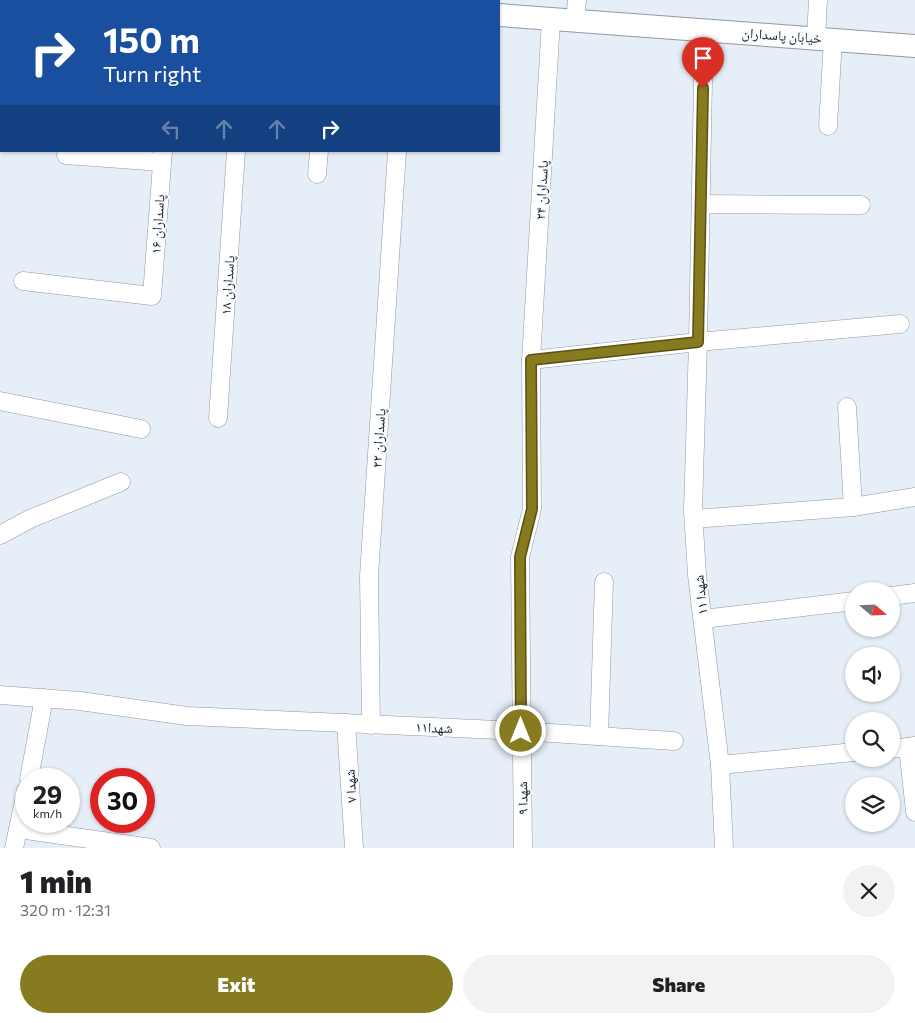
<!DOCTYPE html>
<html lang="en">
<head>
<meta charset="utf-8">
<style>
  body { margin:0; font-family:Commissioner,"Noto Naskh Arabic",sans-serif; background:#f2f2f2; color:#202124; height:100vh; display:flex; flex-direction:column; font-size:19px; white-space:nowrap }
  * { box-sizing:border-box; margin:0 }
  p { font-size:16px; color:#757577 }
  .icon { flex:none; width:28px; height:28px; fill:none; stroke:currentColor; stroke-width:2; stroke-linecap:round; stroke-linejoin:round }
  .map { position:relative; height:848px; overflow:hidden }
  .sheet { display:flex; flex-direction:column; background:#fff; flex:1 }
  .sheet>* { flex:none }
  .top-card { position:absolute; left:0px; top:0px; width:500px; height:152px; box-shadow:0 1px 4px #0004; background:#1a4fa0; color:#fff; overflow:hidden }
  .needle { width:32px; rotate:109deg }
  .fabs { position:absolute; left:845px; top:582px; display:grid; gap:10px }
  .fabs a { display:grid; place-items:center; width:55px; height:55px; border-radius:50%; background:#fff; box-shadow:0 1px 4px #0004; font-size:25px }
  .speed { position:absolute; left:15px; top:768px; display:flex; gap:10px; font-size:25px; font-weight:700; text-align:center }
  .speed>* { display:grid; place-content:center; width:65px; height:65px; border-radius:50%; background:#fff; box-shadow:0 1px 4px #0004; line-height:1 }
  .speed small { font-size:12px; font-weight:400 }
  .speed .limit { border:8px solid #d22; background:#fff; color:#111 }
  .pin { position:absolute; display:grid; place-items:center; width:42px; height:42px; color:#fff; margin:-51px -21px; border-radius:50% 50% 50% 0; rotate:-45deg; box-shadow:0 0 5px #0007 }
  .pin .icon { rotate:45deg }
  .me { position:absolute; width:55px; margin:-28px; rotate:0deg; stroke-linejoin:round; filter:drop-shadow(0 0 4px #0008) }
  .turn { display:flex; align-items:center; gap:18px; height:105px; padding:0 20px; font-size:22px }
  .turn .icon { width:65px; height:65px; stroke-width:2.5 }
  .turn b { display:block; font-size:35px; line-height:42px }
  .lanes { display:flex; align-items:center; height:48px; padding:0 20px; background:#0003; justify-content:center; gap:25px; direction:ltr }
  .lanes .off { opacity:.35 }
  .round { display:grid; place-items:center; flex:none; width:52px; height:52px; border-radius:26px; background:#f2f2f2 }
  .summary { display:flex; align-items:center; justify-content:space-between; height:85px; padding:0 20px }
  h1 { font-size:30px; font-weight:800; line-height:38px }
  .cta { display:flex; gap:10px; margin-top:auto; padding:10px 20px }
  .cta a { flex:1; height:58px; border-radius:30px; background:#877b20; color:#fff; font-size:20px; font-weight:800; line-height:58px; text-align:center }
  .cta a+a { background:#f2f2f2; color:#202124 }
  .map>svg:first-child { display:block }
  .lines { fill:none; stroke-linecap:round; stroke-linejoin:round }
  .minor-casing { stroke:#9098a0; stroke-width:19 }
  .tertiary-casing { stroke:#9098a0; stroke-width:24 }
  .minor { stroke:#fff; stroke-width:18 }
  .tertiary { stroke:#fff; stroke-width:22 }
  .route-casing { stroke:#585015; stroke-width:12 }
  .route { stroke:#877b20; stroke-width:9 }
  .labels { text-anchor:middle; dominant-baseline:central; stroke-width:4; stroke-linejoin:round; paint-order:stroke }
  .street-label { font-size:14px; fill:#181b1f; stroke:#f8fbff }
</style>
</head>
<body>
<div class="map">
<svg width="915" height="848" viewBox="0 0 915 848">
  <rect width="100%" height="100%" fill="#e6eff8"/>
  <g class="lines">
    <g class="minor-casing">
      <g id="minor">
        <path d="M174 1V0"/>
        <path d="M247 1V0"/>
        <path d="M575 21 577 0"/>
        <path d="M704 29 698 342 693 511 697 575 720 765 724 848"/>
        <path d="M816 38 818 0"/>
        <path d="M828 126 833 39"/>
        <path d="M66 155 162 162"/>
        <path d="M317 174 319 151"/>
        <path d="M701 204 861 205"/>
        <path d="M23 281 152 296 163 151"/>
        <path d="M531 360 698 342 900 324"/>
        <path d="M0 401 141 429"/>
        <path d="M847 407 853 507"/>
        <path d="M218 418 236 151"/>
        <path d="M694 519 853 507 915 497"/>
        <path d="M0 535 30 519 121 482"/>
        <path d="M891 596 915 593"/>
        <path d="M703 619 854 601"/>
        <path d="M0 695 80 701 187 716 521 731 674 741"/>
        <path d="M346 723 354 848"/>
        <path d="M371 725 369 576 397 151"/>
        <path d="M599 736 604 582"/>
        <path d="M915 746 908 747 915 812"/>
        <path d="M891 749 908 747"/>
        <path d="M720 765 854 752"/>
        <path d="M29 779 44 698"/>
        <path d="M19 829 151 848"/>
        <path d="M14 848 26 791"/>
        <path d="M523 848 520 557 532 509 531 360 551 20"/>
      </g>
    </g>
    <g class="tertiary-casing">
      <g id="tertiary">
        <path d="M322 0 339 1"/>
        <path d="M499 15 915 46"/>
      </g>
    </g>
    <use href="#minor" class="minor"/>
    <use href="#tertiary" class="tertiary"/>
  </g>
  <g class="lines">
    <g class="route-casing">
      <path id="route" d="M521 731 520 557 532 509 531 360 698 342 703 88"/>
    </g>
    <use href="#route" class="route"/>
  </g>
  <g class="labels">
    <g class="street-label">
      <text transform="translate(782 35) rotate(4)">خیابان پاسداران</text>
      <text transform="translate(541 190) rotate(-87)">پاسداران ۲۴</text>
      <text transform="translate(157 224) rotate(-86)">پاسداران ۱۶</text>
      <text transform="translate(227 285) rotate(-86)">پاسداران ۱۸</text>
      <text transform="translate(378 438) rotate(-86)">پاسداران ۲۲</text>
      <text transform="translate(700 595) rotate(-96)">شهدا ۱۱</text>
      <text transform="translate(434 727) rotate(2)">شهدا۱۱</text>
      <text transform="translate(350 786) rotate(-93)">شهدا ۷</text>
      <text transform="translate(522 798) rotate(-91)">شهدا ۹</text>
    </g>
  </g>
</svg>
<div class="fabs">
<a><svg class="needle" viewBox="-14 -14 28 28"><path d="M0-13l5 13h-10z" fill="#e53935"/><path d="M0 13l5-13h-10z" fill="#757577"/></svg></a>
<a><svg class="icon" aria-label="sound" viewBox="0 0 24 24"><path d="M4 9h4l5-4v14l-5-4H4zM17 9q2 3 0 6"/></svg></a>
<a><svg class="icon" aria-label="search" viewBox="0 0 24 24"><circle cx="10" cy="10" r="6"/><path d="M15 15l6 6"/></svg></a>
<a><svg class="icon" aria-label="layers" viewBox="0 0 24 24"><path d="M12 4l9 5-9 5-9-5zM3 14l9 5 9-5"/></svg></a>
</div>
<div class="speed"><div>29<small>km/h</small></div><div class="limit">30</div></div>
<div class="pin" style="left:703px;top:88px;background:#d93025"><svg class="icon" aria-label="arrive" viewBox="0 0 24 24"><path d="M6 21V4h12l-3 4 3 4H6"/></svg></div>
<svg class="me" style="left:521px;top:731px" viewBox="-20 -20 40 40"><circle r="17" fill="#877b20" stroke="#fff" stroke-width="3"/><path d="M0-11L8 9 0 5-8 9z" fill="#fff"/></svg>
<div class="top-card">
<div class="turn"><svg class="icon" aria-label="right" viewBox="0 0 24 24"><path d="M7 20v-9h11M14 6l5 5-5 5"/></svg><div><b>150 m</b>Turn right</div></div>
<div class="lanes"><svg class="icon off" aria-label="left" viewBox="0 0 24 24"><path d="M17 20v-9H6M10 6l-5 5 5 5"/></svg><svg class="icon off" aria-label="ahead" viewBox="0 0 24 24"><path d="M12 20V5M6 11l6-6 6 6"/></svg><svg class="icon off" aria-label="ahead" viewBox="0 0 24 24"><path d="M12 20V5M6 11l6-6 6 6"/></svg><svg class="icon" aria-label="right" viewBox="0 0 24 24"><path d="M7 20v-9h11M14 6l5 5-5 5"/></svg></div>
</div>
</div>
<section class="sheet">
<div class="summary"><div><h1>1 min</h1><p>320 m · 12:31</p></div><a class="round"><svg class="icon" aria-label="close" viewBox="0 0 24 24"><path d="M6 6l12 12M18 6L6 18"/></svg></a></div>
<div class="cta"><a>Exit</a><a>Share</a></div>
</section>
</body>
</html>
